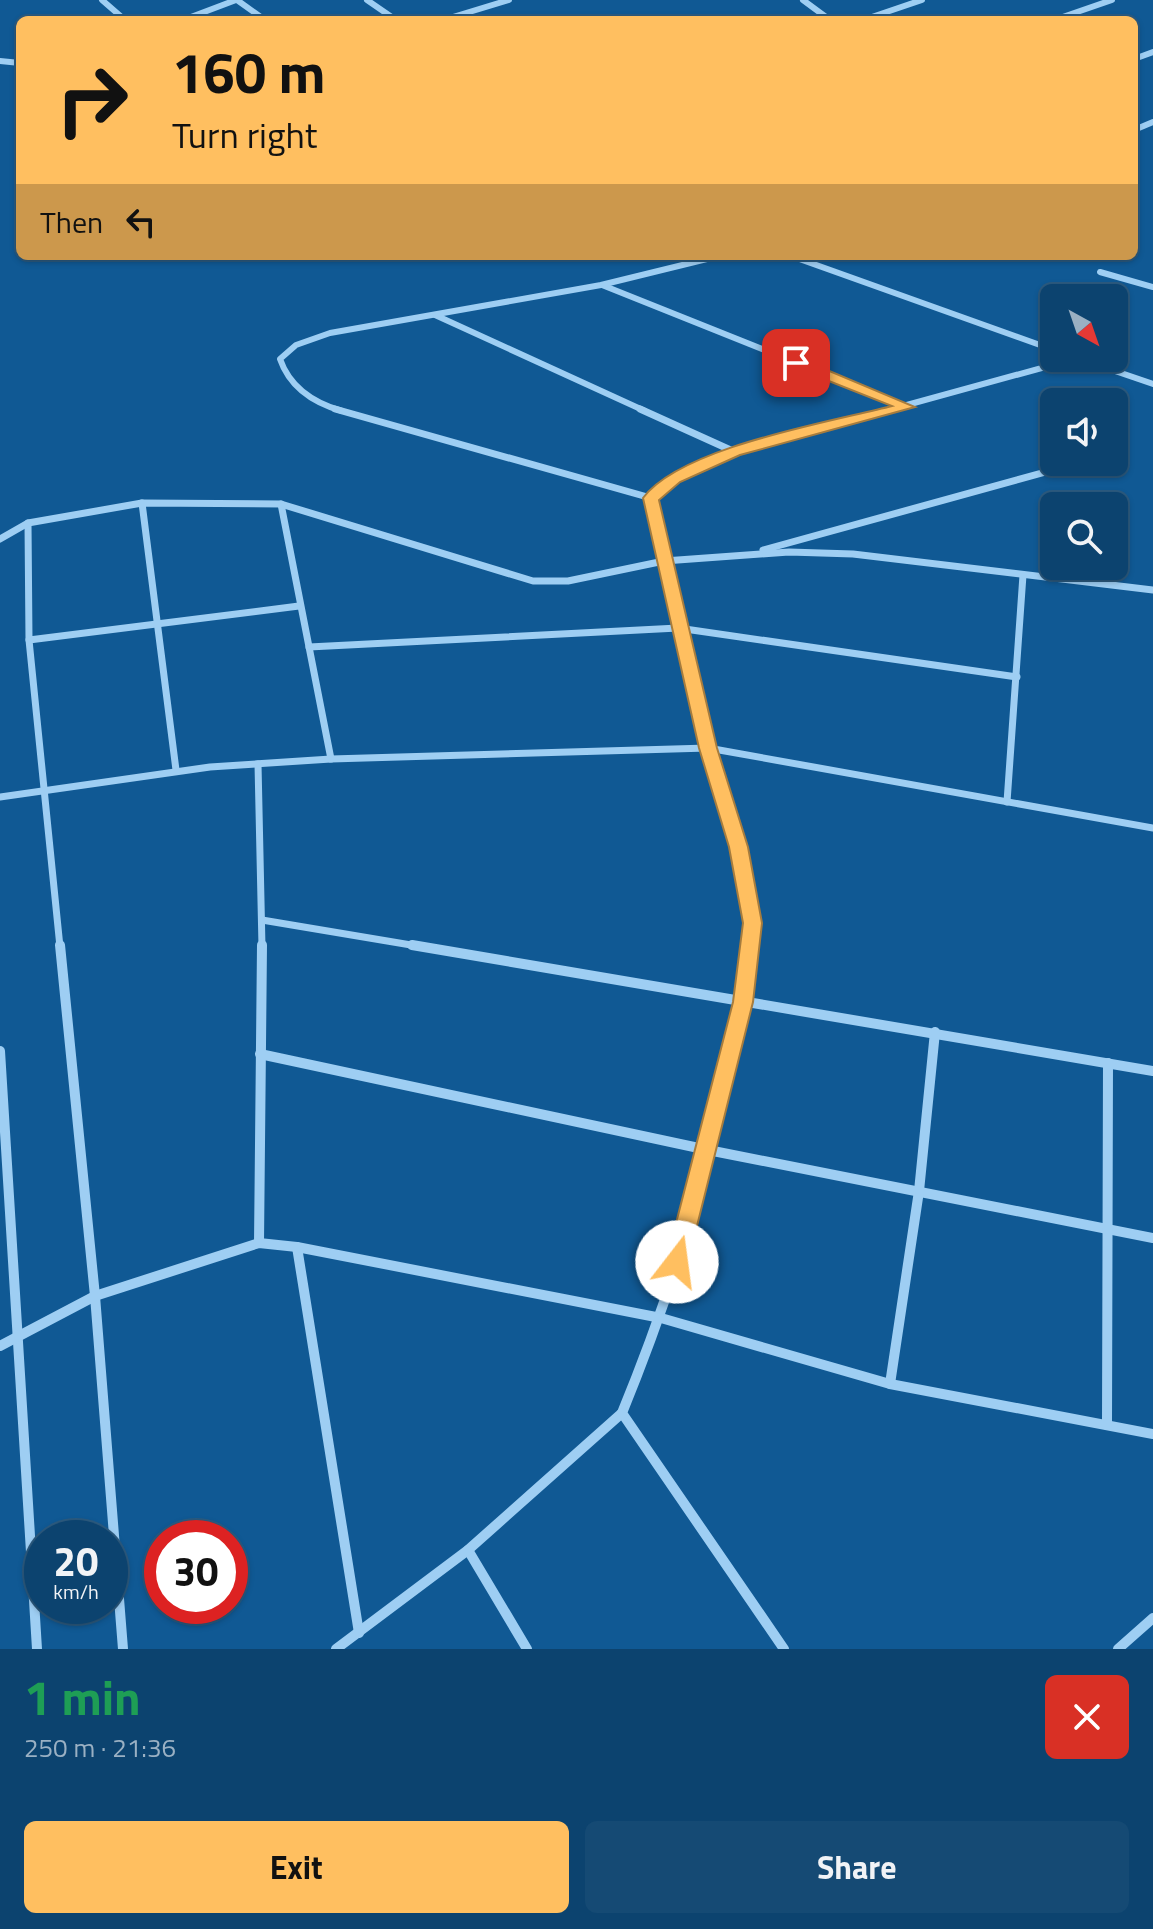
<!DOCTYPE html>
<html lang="en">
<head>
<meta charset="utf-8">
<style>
  body { margin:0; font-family:"Titillium Web",sans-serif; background:#154a74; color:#f1f3f6; height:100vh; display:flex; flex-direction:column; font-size:30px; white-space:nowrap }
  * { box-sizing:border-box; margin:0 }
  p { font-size:26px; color:#9ab0c3 }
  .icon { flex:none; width:44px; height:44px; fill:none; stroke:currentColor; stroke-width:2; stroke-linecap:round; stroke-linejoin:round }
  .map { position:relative; height:1649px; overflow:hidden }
  .sheet { display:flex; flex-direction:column; background:#0c436f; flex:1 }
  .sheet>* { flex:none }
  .banner { position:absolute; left:16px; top:16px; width:1122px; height:244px; border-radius:12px; box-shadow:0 2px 6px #0004,0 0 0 2px #2c5c82; background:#ffbf60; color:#111; overflow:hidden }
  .needle { width:52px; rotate:140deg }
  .fabs { position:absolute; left:1040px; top:284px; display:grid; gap:16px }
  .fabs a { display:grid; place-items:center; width:88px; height:88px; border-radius:12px; background:#0c436f; box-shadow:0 2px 6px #0004,0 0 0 2px #2c5c82; font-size:40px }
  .speed { position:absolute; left:24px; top:1520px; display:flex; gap:16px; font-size:40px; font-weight:700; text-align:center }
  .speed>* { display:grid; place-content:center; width:104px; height:104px; border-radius:50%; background:#0c436f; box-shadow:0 2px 6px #0004,0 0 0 2px #2c5c82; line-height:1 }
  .speed small { font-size:20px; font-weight:400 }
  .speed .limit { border:12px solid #d22; background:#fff; color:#111 }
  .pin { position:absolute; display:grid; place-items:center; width:68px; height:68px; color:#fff; margin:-34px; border-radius:16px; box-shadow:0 4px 12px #0006 }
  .me { position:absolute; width:88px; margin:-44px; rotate:15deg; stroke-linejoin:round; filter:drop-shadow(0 0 6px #0008) }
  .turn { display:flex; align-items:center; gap:28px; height:168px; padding:0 24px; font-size:36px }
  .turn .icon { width:104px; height:104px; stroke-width:2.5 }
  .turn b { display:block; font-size:56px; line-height:68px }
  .then { display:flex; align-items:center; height:76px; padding:0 24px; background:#0003; gap:16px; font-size:30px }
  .round { display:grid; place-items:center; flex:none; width:84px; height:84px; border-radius:12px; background:#154a74 }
  .head { display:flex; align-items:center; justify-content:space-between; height:136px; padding:0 24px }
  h1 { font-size:48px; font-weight:700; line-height:60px; color:#1e9e55 }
  .action { display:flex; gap:16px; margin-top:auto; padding:16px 24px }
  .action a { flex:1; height:92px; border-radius:12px; background:#ffbf60; color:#111; font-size:32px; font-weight:700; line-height:92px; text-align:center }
  .action a+a { background:#154a74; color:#f1f3f6 }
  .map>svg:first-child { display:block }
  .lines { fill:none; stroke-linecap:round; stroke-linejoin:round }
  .street-far2 { stroke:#9ecef3; stroke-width:6 }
  .street-far1 { stroke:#9ecef3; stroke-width:7 }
  .street { stroke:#9ecef3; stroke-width:10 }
  .route { fill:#ffbf60; stroke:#a67c3e; stroke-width:2 }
</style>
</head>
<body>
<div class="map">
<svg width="1153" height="1649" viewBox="0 0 1153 1649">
  <rect width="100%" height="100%" fill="#105994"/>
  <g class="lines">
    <g class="street-far2">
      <path d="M102 0 125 20"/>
      <path d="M237 0 265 20"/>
      <path d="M367 0 396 20"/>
      <path d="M803 0 830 20"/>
      <path d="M183 20 236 0"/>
      <path d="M443 20 509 0"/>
      <path d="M863 20 922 0"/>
      <path d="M1054 20 1112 0"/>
      <path d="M1134 59 1153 52"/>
      <path d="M0 61 20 63"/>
      <path d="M1134 130 1153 122"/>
      <path d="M791 256 1054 350"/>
      <path d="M1100 272 1153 287"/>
      <path d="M602 285 905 406"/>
      <path d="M435 315 645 411"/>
      <path d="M1077 358 1153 384"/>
      <path d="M342 411C314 403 290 388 280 359L296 345 330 333 601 285 719 256"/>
      <path d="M885 411 1078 358"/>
    </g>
    <g class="street-far1">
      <path d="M335 409 651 498C670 582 685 668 709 750 727 814 757 880 749 947"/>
      <path d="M640 409 735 452"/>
      <path d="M1114 453 1118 452"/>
      <path d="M651 498C714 443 813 431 893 409"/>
      <path d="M142 503 176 770"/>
      <path d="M281 504 331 759"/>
      <path d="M28 523 29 640 60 947"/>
      <path d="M0 539 28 523 142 503 281 504 533 581H568L664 561 789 552 853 554 1153 590"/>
      <path d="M763 550 1082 462"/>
      <path d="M29 640 299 606"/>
      <path d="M309 647 678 628 1017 677"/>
      <path d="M258 764 262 947"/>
      <path d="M0 797 210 767 331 759 708 748 1153 828"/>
      <path d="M1007 802 1023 575"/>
      <path d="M262 920 423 947"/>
    </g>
    <g class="street">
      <path d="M60 945 95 1296 123 1649"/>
      <path d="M412 945 1153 1071"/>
      <path d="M749 945C732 1100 681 1269 622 1413L784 1649"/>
      <path d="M0 1051 37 1649"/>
      <path d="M260 1054 708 1150 1153 1238"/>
      <path d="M259 1243 262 945"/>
      <path d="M297 1247 359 1633"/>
      <path d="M0 1346 95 1296 259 1243 297 1247 661 1318 890 1384 1153 1434"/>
      <path d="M890 1384 919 1191 935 1032"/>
      <path d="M1107 1425 1108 1063"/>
      <path d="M468 1550 527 1649"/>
      <path d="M336 1649 468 1550 622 1413"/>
      <path d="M1118 1649 1153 1618"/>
    </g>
  </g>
  <path class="route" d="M791 359H801L915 407 740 455 680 482 659 500 717 748 748 847 762 923 753 1002 688 1262 685 1269 677 1273 669 1269 666 1262 733 1002 743 923 729 847 699 748 643 498C681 447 830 422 892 406L791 366Z"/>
</svg>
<div class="fabs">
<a><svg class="needle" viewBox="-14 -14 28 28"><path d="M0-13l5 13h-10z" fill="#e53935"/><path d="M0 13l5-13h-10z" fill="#9ab0c3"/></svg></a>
<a><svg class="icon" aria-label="sound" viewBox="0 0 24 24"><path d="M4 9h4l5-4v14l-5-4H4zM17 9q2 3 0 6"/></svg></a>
<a><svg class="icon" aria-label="search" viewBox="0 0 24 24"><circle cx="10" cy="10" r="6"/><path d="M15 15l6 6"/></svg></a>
</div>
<div class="speed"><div>20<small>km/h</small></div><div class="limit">30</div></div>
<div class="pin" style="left:796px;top:363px;background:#d93025"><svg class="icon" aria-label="arrive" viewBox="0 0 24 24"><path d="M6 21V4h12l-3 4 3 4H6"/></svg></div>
<svg class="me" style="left:677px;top:1262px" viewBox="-20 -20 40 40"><circle r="19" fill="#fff"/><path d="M0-13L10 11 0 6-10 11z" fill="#ffbf60"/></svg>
<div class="banner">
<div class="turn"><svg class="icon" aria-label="right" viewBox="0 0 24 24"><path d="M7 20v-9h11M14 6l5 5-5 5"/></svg><div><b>160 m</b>Turn right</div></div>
<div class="then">Then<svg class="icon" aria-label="left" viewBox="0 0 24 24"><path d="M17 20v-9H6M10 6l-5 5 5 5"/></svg></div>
</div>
</div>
<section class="sheet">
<div class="head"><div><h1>1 min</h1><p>250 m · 21:36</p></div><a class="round" style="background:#d93025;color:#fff"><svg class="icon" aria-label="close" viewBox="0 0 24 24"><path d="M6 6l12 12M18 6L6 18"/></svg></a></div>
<div class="action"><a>Exit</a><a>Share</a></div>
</section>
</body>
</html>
